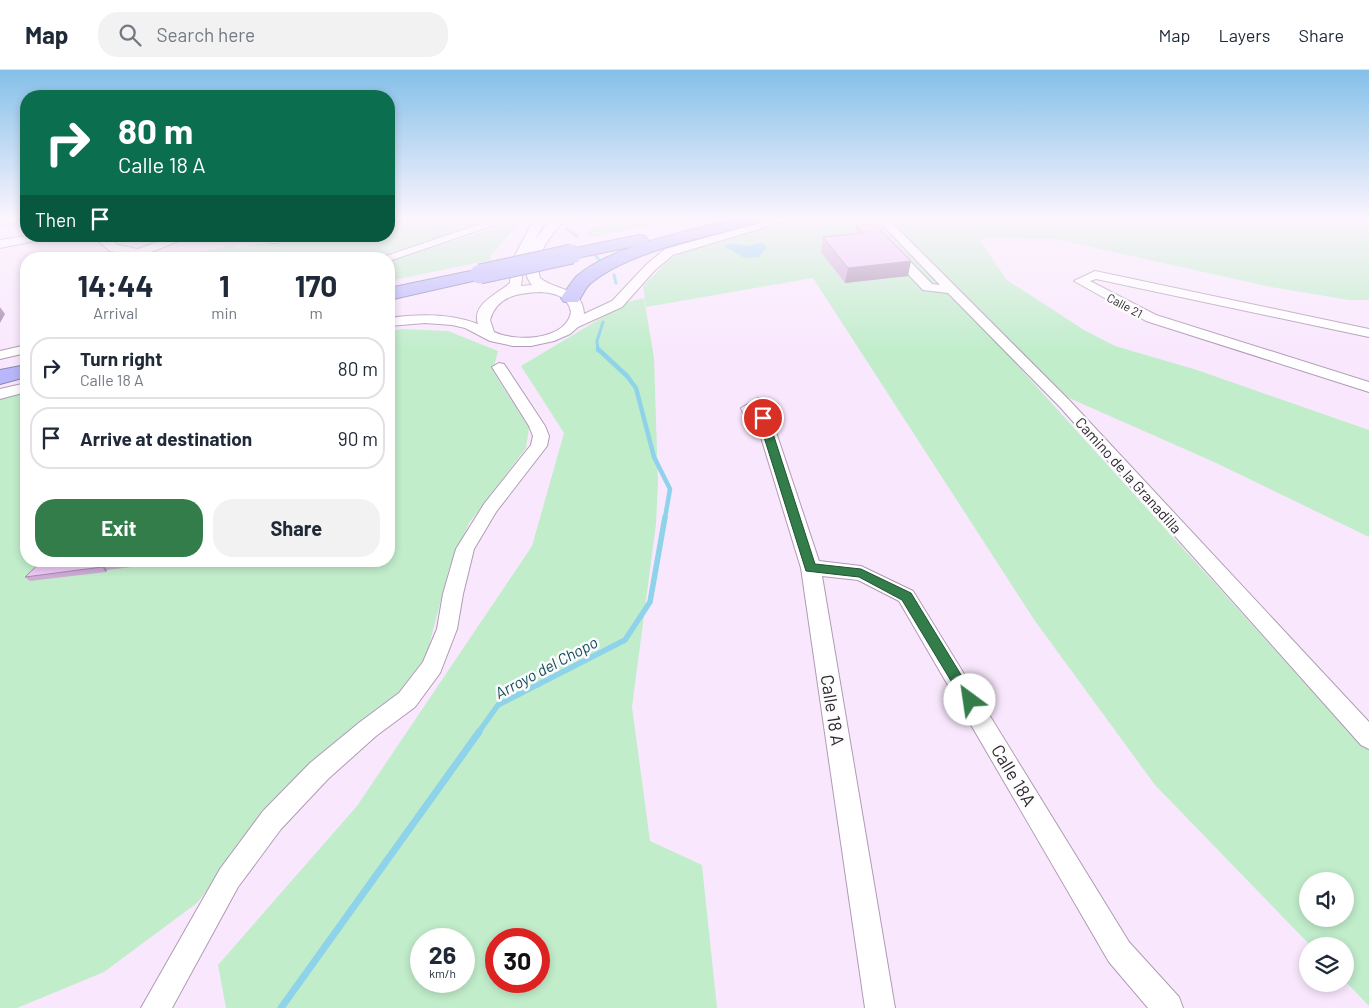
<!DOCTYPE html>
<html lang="en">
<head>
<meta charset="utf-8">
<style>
  body { margin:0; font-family:Barlow,sans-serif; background:#f2f2f3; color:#1f2937; height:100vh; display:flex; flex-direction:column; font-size:19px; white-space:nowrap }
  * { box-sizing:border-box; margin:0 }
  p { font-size:16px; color:#747a83 }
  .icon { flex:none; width:28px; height:28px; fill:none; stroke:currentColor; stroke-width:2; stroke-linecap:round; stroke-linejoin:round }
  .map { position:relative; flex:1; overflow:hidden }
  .drawer { position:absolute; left:20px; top:182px; width:375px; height:315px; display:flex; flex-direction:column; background:#fff; border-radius:20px; box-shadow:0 2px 8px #0003 }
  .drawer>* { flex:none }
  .banner { position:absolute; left:20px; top:20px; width:375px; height:152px; border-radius:20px; box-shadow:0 2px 8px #0003; background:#0b6e4f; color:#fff; overflow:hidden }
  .controls { position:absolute; left:1299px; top:802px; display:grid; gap:10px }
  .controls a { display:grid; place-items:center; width:55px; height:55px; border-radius:50%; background:#fff; box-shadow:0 2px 8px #0003; font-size:25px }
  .speed { position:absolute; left:410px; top:858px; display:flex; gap:10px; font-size:25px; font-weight:700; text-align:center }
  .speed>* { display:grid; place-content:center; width:65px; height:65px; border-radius:50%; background:#fff; box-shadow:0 2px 8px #0003; line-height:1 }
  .speed small { font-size:12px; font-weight:400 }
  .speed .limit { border:8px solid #d22; background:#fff; color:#111 }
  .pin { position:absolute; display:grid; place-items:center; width:42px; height:42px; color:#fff; margin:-21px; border:2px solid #fff; border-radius:50%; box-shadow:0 1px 5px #0007 }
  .me { position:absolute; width:55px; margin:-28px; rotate:329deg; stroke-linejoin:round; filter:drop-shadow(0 0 4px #0008) }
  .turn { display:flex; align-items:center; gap:18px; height:105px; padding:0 15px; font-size:22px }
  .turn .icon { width:65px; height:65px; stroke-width:2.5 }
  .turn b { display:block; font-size:35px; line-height:42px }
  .then { display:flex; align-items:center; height:48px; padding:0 15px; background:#0003; gap:10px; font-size:19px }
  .eta { display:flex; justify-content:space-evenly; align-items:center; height:85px; text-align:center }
  .eta b { font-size:30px; font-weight:700; line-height:35px }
  .action { display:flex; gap:10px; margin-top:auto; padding:10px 15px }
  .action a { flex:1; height:58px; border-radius:20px; background:#337d4b; color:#fff; font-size:20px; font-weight:700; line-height:58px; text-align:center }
  .action a+a { background:#f2f2f3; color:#1f2937 }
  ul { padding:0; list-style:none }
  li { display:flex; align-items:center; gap:15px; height:62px; margin:0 10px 8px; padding:0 5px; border:2px solid #e0e1e3; border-radius:20px }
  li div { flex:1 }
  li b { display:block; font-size:19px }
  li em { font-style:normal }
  header { display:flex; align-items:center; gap:30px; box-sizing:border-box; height:70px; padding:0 25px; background:#fff; border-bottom:1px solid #e0e1e3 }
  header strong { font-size:24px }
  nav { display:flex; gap:28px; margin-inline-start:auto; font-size:18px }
  .search { width:350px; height:45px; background:#f2f2f3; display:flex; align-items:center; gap:12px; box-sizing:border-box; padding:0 18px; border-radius:20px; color:#747a83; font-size:19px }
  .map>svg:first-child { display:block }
  .green { fill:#c1edcb; fill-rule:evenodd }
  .water { fill:#8fd3ea }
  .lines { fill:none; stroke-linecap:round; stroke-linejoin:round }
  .stream-far3 { stroke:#8fd3ea; stroke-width:3 }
  .stream-far2 { stroke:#8fd3ea; stroke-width:4.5 }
  .stream-far1 { stroke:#8fd3ea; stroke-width:5.5 }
  .stream { stroke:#8fd3ea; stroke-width:7 }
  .minor-casing { stroke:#af9bb4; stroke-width:2 }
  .highway-casing { stroke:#8985b4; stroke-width:2 }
  .minor { fill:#fff; fill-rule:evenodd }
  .highway { fill:#b9b7fb; fill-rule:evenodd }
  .highway-bridge-casing { stroke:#8985b4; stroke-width:21; stroke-linecap:butt }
  .highway-bridge { stroke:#b9b7fb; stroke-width:19 }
  .wall { fill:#cdacd5 }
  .shaded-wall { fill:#a78cae }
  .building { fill:#eec8f8; stroke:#a78cae }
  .route { fill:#337d4b; stroke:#215131 }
  .labels { text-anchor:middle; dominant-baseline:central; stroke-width:5; stroke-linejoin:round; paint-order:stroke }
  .far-street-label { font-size:12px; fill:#2f2731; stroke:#fcfcfc }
  .street-label { font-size:15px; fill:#2f2731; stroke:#fcfcfc }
  .water-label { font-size:16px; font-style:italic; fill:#114c5c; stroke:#fcfcfc }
  .near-street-label { font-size:18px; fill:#2f2731; stroke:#fcfcfc }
</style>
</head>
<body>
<header>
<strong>Map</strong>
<div class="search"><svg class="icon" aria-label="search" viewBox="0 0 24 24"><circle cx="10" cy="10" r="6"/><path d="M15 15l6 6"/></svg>Search here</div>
<nav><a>Map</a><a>Layers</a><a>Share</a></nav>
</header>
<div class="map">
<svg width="1369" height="938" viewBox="0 0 1369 938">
  <rect width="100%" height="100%" fill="#f9e8fd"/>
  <g class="green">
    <path d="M389 149H498L369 189H164L235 175 236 178 281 170 280 166H389Z"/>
    <path d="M517 149H533L528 154 520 153 491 185V190L389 211V191L505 155Z"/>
    <path d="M610 149H679L595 167 586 164C591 156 603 157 610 149Z"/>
    <path d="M803 149H874L1009 286 1302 610 1312 616 1369 678V936L1345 911V876H1311L1155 715 1035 551 813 208 646 237 643 216 668 191 678 185 725 169ZM1308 811H1345V849H1308Z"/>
    <path d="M889 149H1086L1127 154 1369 156V230H1349L1271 217 1055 169 984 168 980 171 1007 210 1084 260 1115 276 1197 300 1369 360V467L1214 392 1060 324Z"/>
    <path d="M644 228 654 288 658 412 656 454 632 637 650 771 702 795 717 938H226L218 895 357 736 532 476 564 363 521 296 628 232ZM421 869H464V911H421ZM496 869H539V911H496Z"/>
    <path d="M403 259 448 261 498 281 493 301 529 358 526 378 469 453 449 499 426 587 403 624 280 726 197 833 104 902 17 938H0V329L26 323V491H389V261Z"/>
  </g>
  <path class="water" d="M732 173 746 176 762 173 767 177 759 187 745 188 724 176Z"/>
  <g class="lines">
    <g class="stream-far3">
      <path d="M567 159 577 166"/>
      <path d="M596 186 601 192"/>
      <path d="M614 205 616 213"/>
      <path d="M598 281 597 271 603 252"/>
    </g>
    <path class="stream-far2" d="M598 279 627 306 636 318 654 387 670 419 665 448"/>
    <path class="stream-far1" d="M478 663 498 635 625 570 650 532 665 447"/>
    <path class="stream" d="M281 938 479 662"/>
    <g class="minor-casing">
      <g id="minor">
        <path d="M0 149H26L21 152 0 154Z"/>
        <path d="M495 149H512L389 191V189H377Z"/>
        <path d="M553 149H565C551 166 533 184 540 208 556 221 583 217 584 244L612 231 647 194 665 179 774 149H792L673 185 655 200 622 237 578 257 570 264 554 271 531 276H513L490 271 465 258 452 255 425 253 389 256V248C417 244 450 243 478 254 471 234 499 223 510 213L512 191 531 155 537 152 543 155 524 191 521 216 532 215C515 195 537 163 553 149ZM540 222C555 223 568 226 571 242 566 271 515 272 494 262L490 250C497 226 518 223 540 222Z"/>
        <path d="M877 149H888L1070 331 1369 652V679L1361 675 1060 337 948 223 923 220 888 183V177H896L932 214 940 215Z"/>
        <path d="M26 166H50L44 169 0 178V170Z"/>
        <path d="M92 166H106L118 175 138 179 174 166H191L139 187 110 181Z"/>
        <path d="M266 166H278L280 171 278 173H270Z"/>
        <path d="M1095 201 1369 259V267L1096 209 1090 211 1156 245 1369 312V322L1146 251 1074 211Z"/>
        <path d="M26 275V283L0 289V281Z"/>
        <path d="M499 293 504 294 545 356 549 366 547 376 496 442 474 479 463 524 457 559 440 603 415 637 376 666 328 709 281 759 238 817 172 938H141L220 799 263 741 310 693 360 652 399 623 423 592 437 559 443 524 456 479 484 434 531 375 533 366 529 356 492 297Z"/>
        <path d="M26 313V322L0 329V319Z"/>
        <path d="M758 328 778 334 780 344 772 350 819 491 861 496 913 521 1129 872 1179 927 1183 938H1148L1109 892 899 531 858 510 822 506 895 938H865L801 498 756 351 745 348 741 338ZM760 338 764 340V342H758Z"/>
      </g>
    </g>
    <g class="highway-casing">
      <g id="highway">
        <path d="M735 149H763L761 152C711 166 631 180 591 213 585 218 582 226 578 232H564L561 228C566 221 571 212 577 206 613 175 689 161 735 149Z"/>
        <path d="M639 165 645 166 648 170 645 174 572 189 566 188 563 184 566 180Z"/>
        <path d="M480 199 486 200 489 204 486 208 389 230V218Z"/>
        <path d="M26 295V307L0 314V300Z"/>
      </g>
    </g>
    <use href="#minor" class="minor"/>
    <use href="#highway" class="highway"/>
    <g class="highway-bridge-casing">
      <path id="highway-bridge" d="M480 204 572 184"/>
    </g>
    <use href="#highway-bridge" class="highway-bridge"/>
  </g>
  <g class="wall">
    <path d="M856 156 908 206 845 213 821 182 823 167 855 164Z"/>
    <path d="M42 491H150L148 495 107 500 106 502 30 511 25 507Z"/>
  </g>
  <g class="shaded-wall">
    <path d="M911 191 908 206 845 213 848 198Z"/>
    <path d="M0 237 5 244 0 253Z"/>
    <path d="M145 491H150L148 495Z"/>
    <path d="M103 495 107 500 106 502 102 497Z"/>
  </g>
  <g class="building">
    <path d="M874 154 911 191 848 198 823 167 863 163 856 156Z"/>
    <path d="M42 491H137L103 495 102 497 25 507Z"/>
  </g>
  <linearGradient id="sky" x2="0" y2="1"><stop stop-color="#84c0e9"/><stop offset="0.53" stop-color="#fcf5fe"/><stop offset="1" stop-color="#fcf5fe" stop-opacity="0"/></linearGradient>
  <rect width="1369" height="280" fill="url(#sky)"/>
  <path class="route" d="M763 345 768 348 815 494 861 499 911 523 974 626 976 630 974 634H965L902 530 859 507 806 501 758 348Z"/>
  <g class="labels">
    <g class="far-street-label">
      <text transform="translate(1125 235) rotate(28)">Calle 21</text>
    </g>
    <g class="street-label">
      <text transform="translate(1129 405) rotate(48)">Camino de la Granadilla</text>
    </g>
    <g class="water-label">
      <text transform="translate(546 597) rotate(-28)">Arroyo del Chopo</text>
    </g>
    <g class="near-street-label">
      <text transform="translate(833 640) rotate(81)">Calle 18 A</text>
      <text transform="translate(1014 705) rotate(59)">Calle 18A</text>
    </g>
  </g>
</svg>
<div class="controls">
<a><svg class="icon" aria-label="sound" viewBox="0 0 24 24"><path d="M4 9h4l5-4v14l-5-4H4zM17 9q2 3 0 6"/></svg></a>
<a><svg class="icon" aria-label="layers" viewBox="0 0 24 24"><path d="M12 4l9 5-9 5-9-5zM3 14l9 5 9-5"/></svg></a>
</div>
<div class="speed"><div>26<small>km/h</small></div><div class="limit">30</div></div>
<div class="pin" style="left:763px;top:348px;background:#d93025"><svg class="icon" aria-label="arrive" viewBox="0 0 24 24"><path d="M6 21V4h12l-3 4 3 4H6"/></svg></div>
<svg class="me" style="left:970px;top:630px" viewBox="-20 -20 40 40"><circle r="19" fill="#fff"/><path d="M0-13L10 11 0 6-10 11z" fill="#337d4b"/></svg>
<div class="banner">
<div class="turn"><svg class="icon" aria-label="right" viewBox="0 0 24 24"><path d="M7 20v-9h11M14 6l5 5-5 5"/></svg><div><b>80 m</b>Calle 18 A</div></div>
<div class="then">Then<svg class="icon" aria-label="arrive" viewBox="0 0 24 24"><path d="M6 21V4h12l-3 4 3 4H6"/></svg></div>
</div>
<section class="drawer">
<div class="eta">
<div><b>14:44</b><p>Arrival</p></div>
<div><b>1</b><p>min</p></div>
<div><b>170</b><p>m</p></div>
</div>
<ul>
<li><svg class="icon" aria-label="right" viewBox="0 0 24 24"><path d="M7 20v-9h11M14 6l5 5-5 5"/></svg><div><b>Turn right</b><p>Calle 18 A</p></div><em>80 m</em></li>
<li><svg class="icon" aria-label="arrive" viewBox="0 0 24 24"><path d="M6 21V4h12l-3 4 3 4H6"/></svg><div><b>Arrive at destination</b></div><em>90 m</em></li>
</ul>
<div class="action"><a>Exit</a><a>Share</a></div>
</section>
</div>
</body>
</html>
